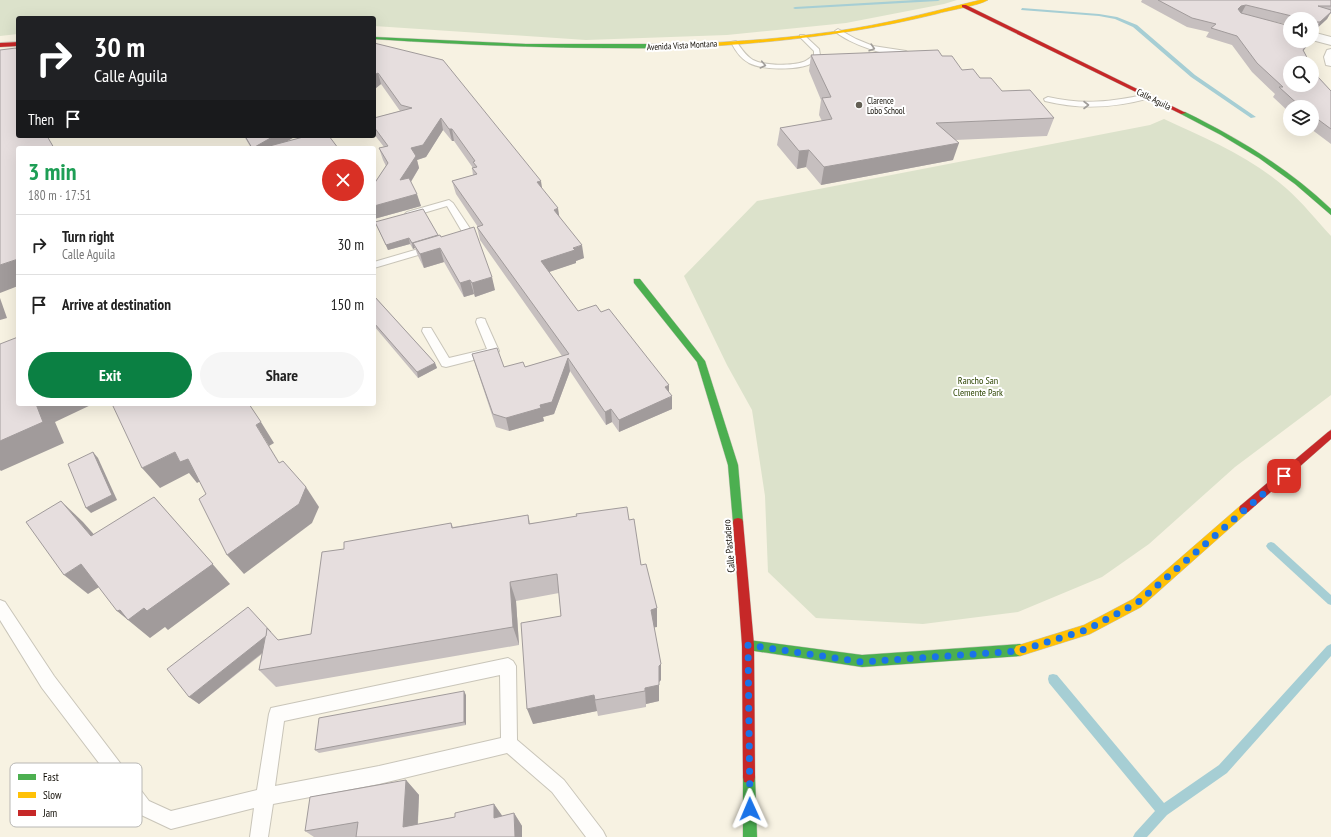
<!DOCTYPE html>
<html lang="en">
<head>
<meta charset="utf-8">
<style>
  body { margin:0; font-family:"PT Sans Narrow",sans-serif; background:#f6f6f6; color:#222; height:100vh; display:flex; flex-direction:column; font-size:15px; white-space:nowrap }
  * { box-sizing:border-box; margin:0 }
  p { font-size:13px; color:#767676 }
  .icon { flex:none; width:22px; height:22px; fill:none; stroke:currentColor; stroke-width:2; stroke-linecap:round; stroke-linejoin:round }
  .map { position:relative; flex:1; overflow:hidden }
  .drawer { position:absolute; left:16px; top:146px; width:360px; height:260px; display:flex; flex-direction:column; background:#fff; border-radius:4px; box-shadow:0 4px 16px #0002 }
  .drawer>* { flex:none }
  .hud { position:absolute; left:16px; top:16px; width:360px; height:122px; border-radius:4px; box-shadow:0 4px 16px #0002; background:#202124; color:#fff; overflow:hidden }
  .controls { position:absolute; left:1283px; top:12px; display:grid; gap:8px }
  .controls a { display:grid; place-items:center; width:36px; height:36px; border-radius:50%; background:#fff; box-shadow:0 4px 16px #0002; font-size:20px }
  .pin { position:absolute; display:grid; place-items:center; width:34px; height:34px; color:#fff; margin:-17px; border-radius:8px; box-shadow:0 2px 6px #0006 }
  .me { position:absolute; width:44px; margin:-22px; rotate:359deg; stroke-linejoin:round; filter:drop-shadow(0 0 3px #0008) }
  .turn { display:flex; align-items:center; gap:14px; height:84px; padding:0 12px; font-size:18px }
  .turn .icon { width:52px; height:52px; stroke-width:2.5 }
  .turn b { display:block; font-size:28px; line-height:34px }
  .then { display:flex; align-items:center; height:38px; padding:0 12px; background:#0003; gap:8px; font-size:15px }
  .round { display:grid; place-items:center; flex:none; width:42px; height:42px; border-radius:21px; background:#f6f6f6 }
  .headline { display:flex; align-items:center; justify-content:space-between; height:68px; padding:0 12px }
  h1 { font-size:24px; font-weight:600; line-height:30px; color:#1e9e55 }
  .primary-button { display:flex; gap:8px; margin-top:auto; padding:8px 12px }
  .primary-button a { flex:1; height:46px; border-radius:24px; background:#0b8043; color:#fff; font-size:16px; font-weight:600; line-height:46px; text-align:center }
  .primary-button a+a { background:#f6f6f6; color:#222 }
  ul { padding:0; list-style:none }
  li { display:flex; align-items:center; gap:12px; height:60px; padding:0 12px; border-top:1px solid #e0e0e0 }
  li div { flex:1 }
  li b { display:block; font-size:15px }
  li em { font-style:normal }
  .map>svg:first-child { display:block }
  .green { fill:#dce2cb }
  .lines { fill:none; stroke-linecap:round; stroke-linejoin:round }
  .stream { fill:#a6ced4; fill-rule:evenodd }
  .lane-casing { stroke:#c9c5b9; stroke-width:2 }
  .street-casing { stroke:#c9c5b9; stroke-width:2 }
  .fast-casing { stroke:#c9c5b9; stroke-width:1 }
  .slow-casing { stroke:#c9c5b9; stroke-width:1 }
  .jam-casing { stroke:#c9c5b9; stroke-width:1 }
  .lane { fill:#fefdfb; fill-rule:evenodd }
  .street { fill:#fefdfb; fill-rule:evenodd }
  .fast { fill:#4caf50; fill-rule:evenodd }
  .slow { fill:#ffc107; fill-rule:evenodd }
  .jam { fill:#c62828; fill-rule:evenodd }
  .wall { fill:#c6bfbf }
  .shaded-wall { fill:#a19b9b }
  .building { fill:#e6dede; stroke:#a19b9b }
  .oneway { stroke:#a09d99 }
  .route { stroke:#1a73e8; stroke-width:7; stroke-dasharray:0 12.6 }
  .poi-dot { fill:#625e53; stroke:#fff; stroke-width:1.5 }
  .labels { text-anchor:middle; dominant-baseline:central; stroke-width:4; stroke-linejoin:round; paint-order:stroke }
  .far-street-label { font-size:9px; fill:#120e06; stroke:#fff }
  .far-poi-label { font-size:9px; fill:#120e06; stroke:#fff; text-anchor:start }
  .park-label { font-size:10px; fill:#2c4400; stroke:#fff }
  .street-label { font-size:10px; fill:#120e06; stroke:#fff }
  .key { fill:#fff; stroke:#b8b7b4; stroke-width:1 }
  .key-label { font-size:11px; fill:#120e06 }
</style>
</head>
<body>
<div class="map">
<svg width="1331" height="837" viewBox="0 0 1331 837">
  <rect width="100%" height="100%" fill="#f7f2e2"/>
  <g class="green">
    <path d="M0 0H957L944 4 846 23 727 35 586 40 374 26V18H18V34L0 36Z"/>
    <path d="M1164 119C1205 138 1253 158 1287 189 1303 203 1317 221 1331 236V395L1235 467 1149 544 1102 577 1018 612 923 624 816 618 768 572 765 496 752 410 727 365 684 276 757 201 1150 125Z"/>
  </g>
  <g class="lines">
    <g class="stream">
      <path d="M916 0H940L938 1 795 9 793 8 795 7Z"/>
      <path d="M1022 8 1099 14 1117 17 1137 25 1195 75 1256 117 1251 118 1191 77 1133 27 1115 19 1099 16 1021 10Z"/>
      <path d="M1271 542 1274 543 1331 595V605L1328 604 1268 549 1266 546 1268 543Z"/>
      <path d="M1331 644V656L1227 773 1167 815 1147 837H1133L1135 833 1155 811 1049 683 1048 679 1049 675 1053 674 1057 675 1164 803 1219 765 1327 646Z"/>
    </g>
    <g class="lane-casing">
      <g id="lane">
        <path d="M838 29 856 39 873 46 906 51 909 53C897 62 845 42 835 31Z"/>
        <path d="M800 35H804L819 49 820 55C817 59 813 63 808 65 794 70 763 70 749 63 740 58 735 50 731 42L736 41C741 48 745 55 753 60 764 66 791 66 803 62 807 61 811 57 814 55V51L800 37Z"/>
        <path d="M1147 94H1150V98C1114 108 1081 110 1045 101L1044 99 1048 97C1082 105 1113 102 1147 94Z"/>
        <path d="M449 200 453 203 475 236 473 238 462 241 459 240 457 238 459 236 464 235 447 206 410 217 405 214 407 212Z"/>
        <path d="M432 245 437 248 435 250 374 268V262Z"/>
        <path d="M481 318 485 319 486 322 499 351 497 354 446 367 442 366 422 331 423 328H431L449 358 487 349 476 322 477 319Z"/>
        <path d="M0 600 5 602 54 676 149 801 171 811 257 790 269 714 271 708 508 658 513 661 516 666 517 740 564 780 603 831 606 837H586L552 792 507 753 379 784 273 804 268 837H250L254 808 171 829 137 813 42 688 0 620ZM500 675 501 738 379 766 275 786 284 721Z"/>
      </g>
    </g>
    <g class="street-casing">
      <g id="street">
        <path d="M1312 32 1331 37V45L1312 40Z"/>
        <path d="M1331 49V66L1326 65 1324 57 1327 50Z"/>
      </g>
    </g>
    <g class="fast-casing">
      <g id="fast">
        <path d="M374 37 526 44H677L680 46 677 48C576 49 475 46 374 39Z"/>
        <path d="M1181 112H1185C1238 138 1288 168 1331 209V215L1295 184 1259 158 1221 135 1181 114Z"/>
        <path d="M634 279H640L705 361 738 465 743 522 742 525 738 526 734 525 733 522 728 465 697 362 634 283Z"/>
        <path d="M748 640 862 655 1020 644 1024 646 1026 650 1024 654 1020 656 862 667 748 650 744 649 742 645 744 641Z"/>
        <path d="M749 771 754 772 755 777 757 837H743V777L744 772Z"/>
      </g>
    </g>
    <g class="slow-casing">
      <g id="slow">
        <path d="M980 0H988C978 6 949 10 936 14 851 35 764 44 677 48L674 46 677 44C737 42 797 38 856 28 898 21 939 10 980 0Z"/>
        <path d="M1244 505 1248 506 1249 509 1248 512 1141 607 1090 634 1020 656 1016 654 1014 650 1016 646 1084 625 1133 599 1240 506Z"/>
      </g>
    </g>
    <g class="jam-casing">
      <g id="jam">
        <path d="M962 5H966L1186 113 1181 114 962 7Z"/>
        <path d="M18 42V46L0 47V43Z"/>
        <path d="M1331 430V439L1248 512 1244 513 1240 512 1239 509 1240 506 1328 432Z"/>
        <path d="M738 518 742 519 743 522 754 645 755 777 754 782 749 783 744 782 743 777 742 645 733 522 734 519Z"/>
      </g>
    </g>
    <use href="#lane" class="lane"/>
    <use href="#street" class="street"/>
    <use href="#fast" class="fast"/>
    <use href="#slow" class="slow"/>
    <use href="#jam" class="jam"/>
  </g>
  <g class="wall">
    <path d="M1142 0H1331V14H1330L1327 19 1314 31H1312V19H1290V25L1271 21 1290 41H1311L1303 51 1318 77 1331 91V144L1311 129H1312V107H1290V113L1273 97 1275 94 1252 72 1232 45 1206 37 1209 32 1187 27 1141 2Z"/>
    <path d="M374 43 542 189 559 216 584 258 576 261V263L549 272 578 311 669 392 672 409 619 432 612 422 606 425 570 371 554 414 543 417 544 421 509 431 496 427 476 367 472 354 504 367H525L562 356 480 240 477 227H478L456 194 452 181 473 175 472 168H473L454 141H452L443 130 426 157 417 160 419 168 411 182 421 206 374 219V184L386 166 383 160 379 148 384 147 374 134V118L400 111 381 84 376 88 374 87Z"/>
    <path d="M811 55 942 56 962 70 980 78 1002 91 1054 118 1047 136 955 140 953 160 821 185 806 167 797 169 777 145 780 128 822 121 819 115 821 100 809 71Z"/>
    <path d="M244 136H296L287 141 338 148H251Z"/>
    <path d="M375 222 438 235 441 237 495 290 475 297 474 294 464 297 444 262 424 268 418 256 415 248 413 249 410 244 388 250Z"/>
    <path d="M374 296 435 363 437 368 418 378 374 326Z"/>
    <path d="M528 515 530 523 629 520 641 565 657 608V627H654L661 680 659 682V701L646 704V707L598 716 597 711 533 724 561 616 559 593 516 601 519 645 276 687 259 670 262 654 199 704 189 697 278 640 311 634 344 549 451 523 453 527Z"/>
    <path d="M466 695V725L319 753 315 750Z"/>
    <path d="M406 780 419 795 418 824 455 817 494 804 502 816 514 813 522 826V837H314L305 831Z"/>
  </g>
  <g class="shaded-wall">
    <path d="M1246 5 1241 14 1238 9 1241 6Z"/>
    <path d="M1331 12 1327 19 1314 31 1320 22Z"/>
    <path d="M1310 41H1311L1307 46 1297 59 1303 50Z"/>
    <path d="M378 73 381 84 376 88 374 82V75Z"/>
    <path d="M441 118 443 130 426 157 417 160 419 168 404 193 400 180 411 148Z"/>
    <path d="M449 129H452L454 141H452Z"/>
    <path d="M274 136H296L276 148H253Z"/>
    <path d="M959 143 953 160 821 185 824 167Z"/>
    <path d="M809 150 806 167 797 169 799 151Z"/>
    <path d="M541 181 543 194 537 182Z"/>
    <path d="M417 194 421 206 374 219V206Z"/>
    <path d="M558 208 560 221 554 210Z"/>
    <path d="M409 238 410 244 388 250 386 245Z"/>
    <path d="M412 243H413L415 248 413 249Z"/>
    <path d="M582 245 584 258 576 261V263L543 274 541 261Z"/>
    <path d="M440 248 444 262 424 268 420 254Z"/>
    <path d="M18 259V286L0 293V265Z"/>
    <path d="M492 277 495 290 475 297 472 283Z"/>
    <path d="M470 280 474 294 464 297 460 283Z"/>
    <path d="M0 298 7 318 0 320Z"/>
    <path d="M568 358 570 371 554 414 543 417 544 421 509 431 506 418 540 405Z"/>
    <path d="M435 363 437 368 418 378 417 372Z"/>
    <path d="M669 385V398L672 396V409L619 432V420L665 387Z"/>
    <path d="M36 404H93L55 422 64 443 1 471 0 470V441Z"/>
    <path d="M611 409 612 422 606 425 605 412Z"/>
    <path d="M261 422 274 443 269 446 293 484 256 425Z"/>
    <path d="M93 452 98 458 117 500 91 513 86 508Z"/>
    <path d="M175 452 188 459 204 479 197 483 189 473 160 488 142 468Z"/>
    <path d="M306 487 319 507 312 523 244 574 227 555Z"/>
    <path d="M154 497 230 584 168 630 165 627 150 638 117 611Z"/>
    <path d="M61 501 83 522 113 556 91 536Z"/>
    <path d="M81 564 104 584 88 594 64 575Z"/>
    <path d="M510 582 516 601 519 645 513 627Z"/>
    <path d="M657 608V627L651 628V610Z"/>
    <path d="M270 632 278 640 199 704 189 697Z"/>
    <path d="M661 664V680L659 682V666Z"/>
    <path d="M659 685V701L646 704V707L645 688Z"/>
    <path d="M464 691 466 695V725L464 722Z"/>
    <path d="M594 695 597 711 533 724 527 709Z"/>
    <path d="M406 780 419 795 417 837 403 827Z"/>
    <path d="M494 804 503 817 494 818Z"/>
    <path d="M514 813 522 826V837H515Z"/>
  </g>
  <g class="building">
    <path d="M1158 0H1331V6H1318L1331 10V12L1320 22H1317L1315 26 1312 28V19H1296V17L1246 5 1241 6 1238 9 1241 13 1290 26V41H1310L1303 50 1310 63H1290V85H1312V67L1318 77 1331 91V129L1312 115V107H1301L1279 87H1283L1257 63 1237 36 1211 28 1216 24 1192 18Z"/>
    <path d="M374 43 443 60 541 181 537 182 558 208 554 210 582 245 573 248 575 250 541 261 578 311 596 305 601 312 609 309 669 385 665 387 672 396 619 420 611 409 605 412 568 358 552 402 540 405 541 408 506 418 493 414 472 354 497 348 504 367 523 362 525 367 569 354 477 227 483 225 452 181 477 174 472 168 477 167 473 162 475 161 452 129H449L441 118 423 145 411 148 416 156 400 180 409 178 417 194 374 206V184L388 163 379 148 388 146 374 127V118L412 108 401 105 378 73 374 75Z"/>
    <path d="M16 48V49H18V136H44V137L47 136 54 148H18V259L0 265V50Z"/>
    <path d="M938 50 942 56H952L962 70 973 69 980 78H991L1002 91 1030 90 1054 118 936 123 959 143 824 167 809 150 799 151 780 128 832 119 822 98 831 97 811 55Z"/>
    <path d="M245 136H274L253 148H252Z"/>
    <path d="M307 136H329L338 148H262Z"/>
    <path d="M423 209 438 235 412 243 409 238 386 245 375 222Z"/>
    <path d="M474 227 492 277 472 283 470 280 460 283 440 248 420 254 413 243 440 235 441 237Z"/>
    <path d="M374 296 435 363 417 372 374 323Z"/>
    <path d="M18 337V404H36L43 422 0 441V344Z"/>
    <path d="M112 404H249L261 422 256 425 279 463 283 461 306 487 299 504 227 555 199 499 206 494 188 459 180 462 175 452 142 468Z"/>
    <path d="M93 452 112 495 86 508 68 464Z"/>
    <path d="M154 497 213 564 147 611 144 608 128 620 120 610 117 611 81 564 64 575 26 522 61 501 91 536Z"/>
    <path d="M627 507 629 520 634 519 641 565 646 564 657 608 651 610 661 664 659 666V685L645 688V691L595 700 594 695 527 709 521 623 561 616 557 574 510 582 513 627 259 670 267 628 278 640 311 634 322 552 344 549V542L451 523 452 528 528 515 529 524 577 516 576 514Z"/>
    <path d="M248 607 271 632 267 628 266 636 189 697 167 669Z"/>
    <path d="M464 691V722L315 750 319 718Z"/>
    <path d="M406 780 403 827 455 817V813L494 804V818L514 813 515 837H356L358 822 305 831 310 797Z"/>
  </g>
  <defs><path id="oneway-chevron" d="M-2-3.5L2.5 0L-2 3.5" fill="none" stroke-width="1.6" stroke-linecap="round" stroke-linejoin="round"/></defs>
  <g class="oneway">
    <use href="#oneway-chevron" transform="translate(872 48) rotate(17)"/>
    <use href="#oneway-chevron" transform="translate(763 65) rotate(12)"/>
    <use href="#oneway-chevron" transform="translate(1086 105)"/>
  </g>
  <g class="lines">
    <path class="route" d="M750 809 748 645 862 662 1018 651 1086 630 1137 603 1284 476"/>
  </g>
  <circle class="poi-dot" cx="859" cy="105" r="4"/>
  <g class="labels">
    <g class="far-street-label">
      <text transform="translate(682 45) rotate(-3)">Avenida Vista Montana</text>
      <text transform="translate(1154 99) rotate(26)">Calle Aguila</text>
    </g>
    <g class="far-poi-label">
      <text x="867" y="100">Clarence<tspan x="867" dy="10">Lobo School</tspan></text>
    </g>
    <g class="park-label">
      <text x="978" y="380">Rancho San<tspan x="978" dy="12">Clemente Park</tspan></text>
    </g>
    <g class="street-label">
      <text transform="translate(729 546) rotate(-95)">Calle Pastadero</text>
    </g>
  </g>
  <rect x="10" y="763" width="132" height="64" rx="6" class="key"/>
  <rect x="18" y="774" width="18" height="6" fill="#4caf50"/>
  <rect x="18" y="792" width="18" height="6" fill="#ffc107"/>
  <rect x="18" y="810" width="18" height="6" fill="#c62828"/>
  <g class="key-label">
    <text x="43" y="781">Fast</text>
    <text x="43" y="799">Slow</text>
    <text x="43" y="817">Jam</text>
  </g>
</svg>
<div class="controls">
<a><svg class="icon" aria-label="sound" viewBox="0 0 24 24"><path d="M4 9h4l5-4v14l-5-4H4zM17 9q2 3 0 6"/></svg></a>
<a><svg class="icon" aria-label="search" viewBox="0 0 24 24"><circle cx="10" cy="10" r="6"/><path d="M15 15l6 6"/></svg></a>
<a><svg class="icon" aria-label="layers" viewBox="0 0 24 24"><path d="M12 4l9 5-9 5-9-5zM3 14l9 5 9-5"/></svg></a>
</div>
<div class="pin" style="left:1284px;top:476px;background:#d93025"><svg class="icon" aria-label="arrive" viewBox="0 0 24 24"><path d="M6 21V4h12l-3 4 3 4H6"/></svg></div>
<svg class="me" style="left:750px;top:809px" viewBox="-20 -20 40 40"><path d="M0-17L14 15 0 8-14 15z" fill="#1a73e8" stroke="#fff" stroke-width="4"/></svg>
<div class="hud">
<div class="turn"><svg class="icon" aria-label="right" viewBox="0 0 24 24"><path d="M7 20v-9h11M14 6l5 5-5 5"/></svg><div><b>30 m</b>Calle Aguila</div></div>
<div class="then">Then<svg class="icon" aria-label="arrive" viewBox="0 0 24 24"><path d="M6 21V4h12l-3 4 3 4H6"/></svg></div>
</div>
<section class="drawer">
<div class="headline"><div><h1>3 min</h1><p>180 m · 17:51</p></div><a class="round" style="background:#d93025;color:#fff"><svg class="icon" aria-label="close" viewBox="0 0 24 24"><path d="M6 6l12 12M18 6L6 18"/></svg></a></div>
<ul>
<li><svg class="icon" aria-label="right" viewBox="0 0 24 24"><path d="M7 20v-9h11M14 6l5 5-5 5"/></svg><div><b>Turn right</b><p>Calle Aguila</p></div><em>30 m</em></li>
<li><svg class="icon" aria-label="arrive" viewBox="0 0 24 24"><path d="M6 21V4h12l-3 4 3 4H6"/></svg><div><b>Arrive at destination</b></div><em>150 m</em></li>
</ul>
<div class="primary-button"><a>Exit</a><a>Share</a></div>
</section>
</div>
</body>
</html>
